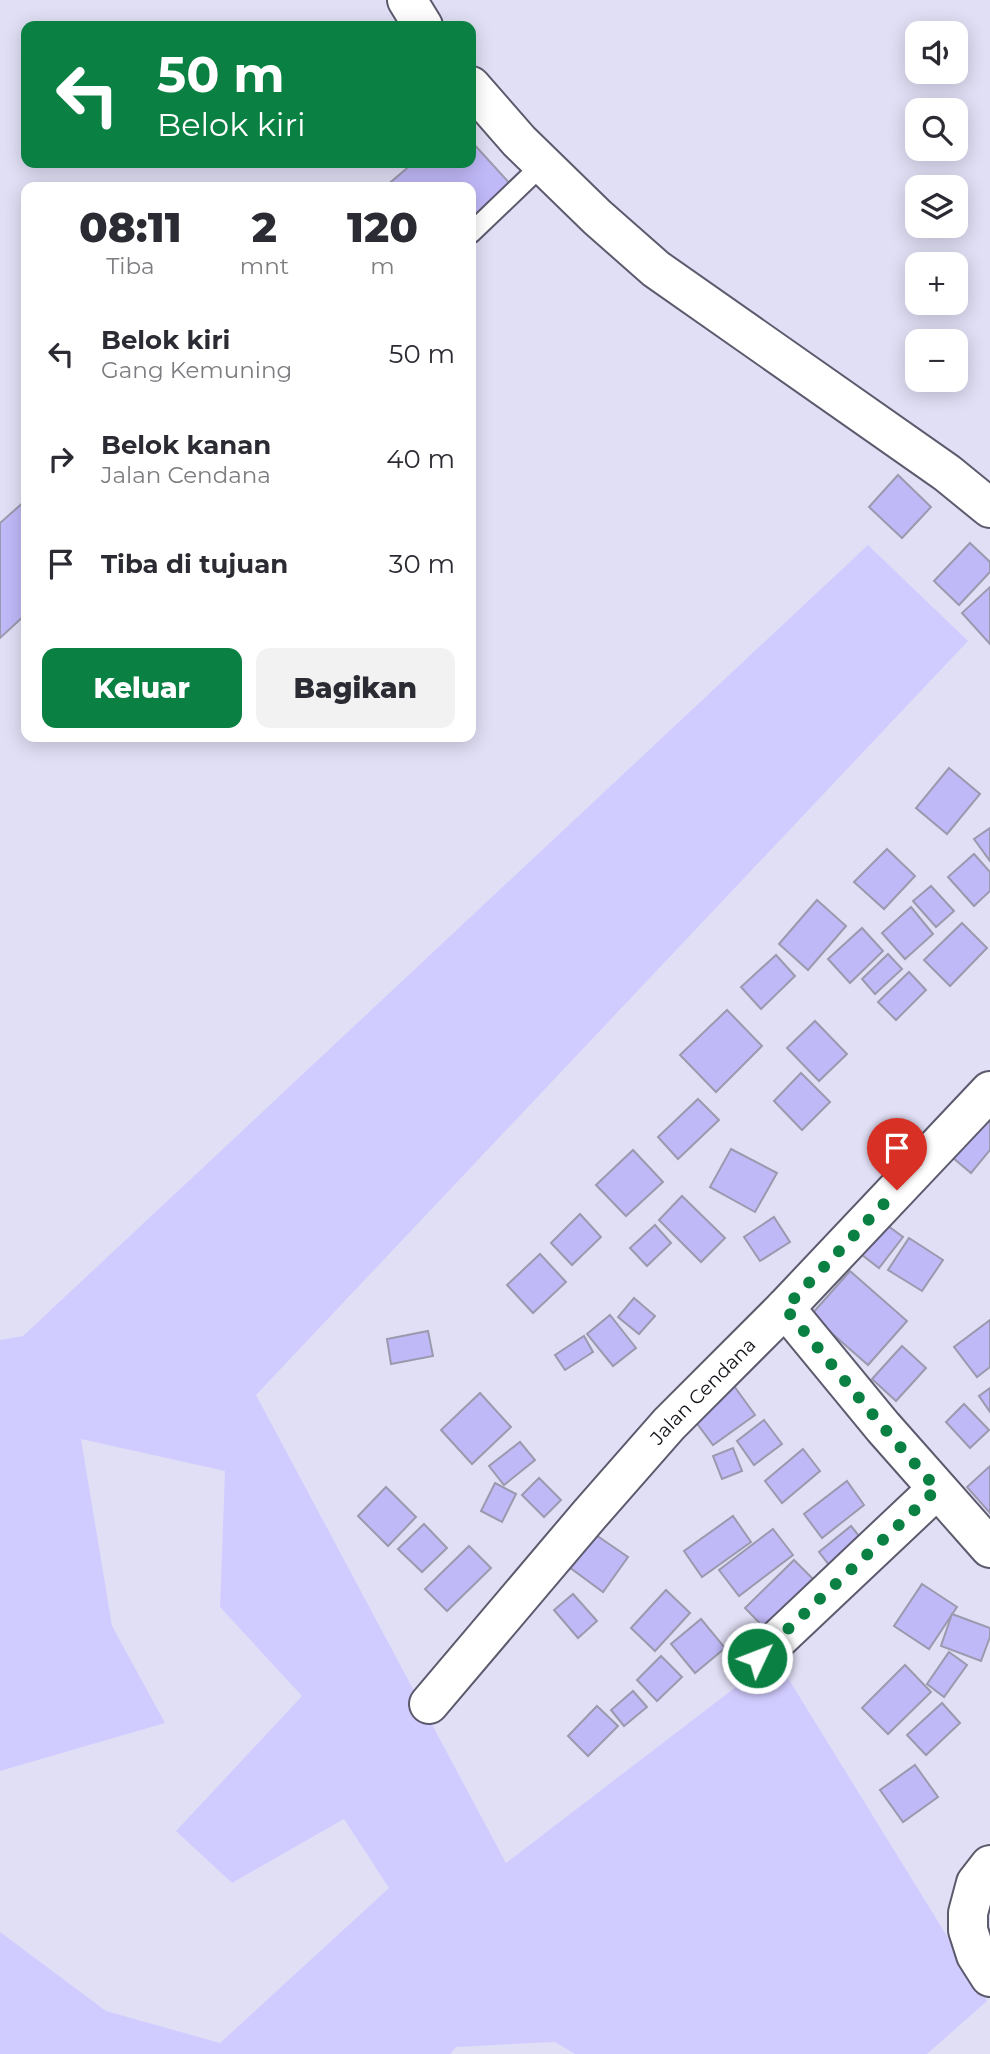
<!DOCTYPE html>
<html lang="id">
<head>
<meta charset="utf-8">
<style>
  body { margin:0; font-family:Montserrat,sans-serif; background:#f2f2f3; color:#2b2b33; height:100vh; display:flex; flex-direction:column; font-size:26px; white-space:nowrap }
  * { box-sizing:border-box; margin:0 }
  p { font-size:23px; color:#7c7c81 }
  .icon { flex:none; width:38px; height:38px; fill:none; stroke:currentColor; stroke-width:2; stroke-linecap:round; stroke-linejoin:round }
  .map { position:relative; flex:1; overflow:hidden }
  .sheet { position:absolute; left:21px; top:182px; width:455px; height:560px; display:flex; flex-direction:column; background:#fff; border-radius:14px; box-shadow:0 4px 18px #0003 }
  .sheet>* { flex:none }
  .banner { position:absolute; left:21px; top:21px; width:455px; height:147px; border-radius:14px; box-shadow:0 4px 18px #0003; background:#0b8043; color:#fff; overflow:hidden }
  .fabs { position:absolute; left:905px; top:21px; display:grid; gap:14px }
  .fabs a { display:grid; place-items:center; width:63px; height:63px; border-radius:14px; background:#fff; box-shadow:0 4px 18px #0003; font-size:35px }
  .pin { position:absolute; display:grid; place-items:center; width:60px; height:60px; color:#fff; margin:-72px -30px; border-radius:50% 50% 50% 0; rotate:-45deg; box-shadow:0 0 7px #0007 }
  .pin .icon { rotate:45deg }
  .me { position:absolute; width:77px; margin:-38px; rotate:47deg; stroke-linejoin:round; filter:drop-shadow(0 0 5px #0008) }
  .turn { display:flex; align-items:center; gap:24px; height:147px; padding:0 21px; font-size:32px }
  .turn .icon { width:91px; height:91px; stroke-width:2.5 }
  .turn b { display:block; font-size:49px; line-height:60px }
  .eta { display:flex; justify-content:space-evenly; align-items:center; height:119px; text-align:center }
  .eta b { font-size:42px; font-weight:800; line-height:49px }
  .button { display:flex; gap:14px; margin-top:auto; padding:14px 21px }
  .button a { flex:1; height:80px; border-radius:14px; background:#0b8043; color:#fff; font-size:28px; font-weight:800; line-height:80px; text-align:center }
  .button a+a { background:#f2f2f3; color:#2b2b33 }
  ul { padding:0; list-style:none }
  li { display:flex; align-items:center; gap:21px; height:105px; padding:0 21px }
  li div { flex:1 }
  li b { display:block; font-size:26px }
  li em { font-style:normal }
  .map>svg:first-child { display:block }
  .green { fill:#d1ccff }
  .building { fill:#c0b9f8; stroke:#9b99ae; stroke-width:2 }
  .lines { fill:none; stroke-linecap:round; stroke-linejoin:round }
  .service-casing { stroke:#5c5a6d; stroke-width:23 }
  .minor-casing { stroke:#5c5a6d; stroke-width:42 }
  .service { stroke:#fff; stroke-width:19 }
  .minor { stroke:#fff; stroke-width:38 }
  .route { stroke:#0b8043; stroke-width:12; stroke-dasharray:0 21.6 }
  .labels { text-anchor:middle; dominant-baseline:central; stroke-width:5; stroke-linejoin:round; paint-order:stroke }
  .street-label { font-size:19px; fill:#131219; stroke:#e1dff5 }
</style>
</head>
<body>
<div class="map">
<svg width="990" height="2054" viewBox="0 0 990 2054">
  <rect width="100%" height="100%" fill="#e1dff5"/>
  <path class="green" d="M868 545 968 641 256 1395 506 1863 775 1657 987 2001 927 2054H575L555 2042 456 2047 450 2054H0V1932L106 2011 220 2043 389 1888 344 1819 232 1883 176 1831 302 1696 220 1607 225 1471 81 1439 112 1626 165 1723 0 1771V1340L23 1336Z"/>
  <g class="building">
    <path d="M471 141 513 187 471 224V187H385L413 163H471Z"/>
    <path d="M898 475 931 507 902 538 869 507Z"/>
    <path d="M26 500V614L0 638V523Z"/>
    <path d="M970 543 990 562V572L959 605 934 581Z"/>
    <path d="M990 587V644L962 613Z"/>
    <path d="M949 768 980 794 947 834 916 808Z"/>
    <path d="M990 828V861L974 839Z"/>
    <path d="M887 849 915 876 884 909 854 882Z"/>
    <path d="M974 854 990 872V891L974 906 948 877Z"/>
    <path d="M931 886 954 911 936 927 913 901Z"/>
    <path d="M817 900 846 926 808 970 779 944Z"/>
    <path d="M911 907 933 934 905 959 882 933Z"/>
    <path d="M962 923 987 948 950 986 924 960Z"/>
    <path d="M862 928 883 951 850 983 828 959Z"/>
    <path d="M888 954 902 969 875 994 862 979Z"/>
    <path d="M776 955 795 976 761 1009 741 987Z"/>
    <path d="M909 972 926 990 896 1020 878 1002Z"/>
    <path d="M727 1010 762 1046 716 1092 680 1055Z"/>
    <path d="M815 1021 847 1054 819 1081 787 1048Z"/>
    <path d="M801 1073 830 1102 802 1130 774 1101Z"/>
    <path d="M698 1099 719 1120 678 1159 658 1137Z"/>
    <path d="M990 1099V1150L971 1173 946 1152Z"/>
    <path d="M731 1149 777 1173 755 1212 710 1187Z"/>
    <path d="M633 1150 663 1182 626 1216 596 1185Z"/>
    <path d="M682 1196 725 1238 701 1262 659 1220Z"/>
    <path d="M580 1214 601 1237 572 1265 551 1243Z"/>
    <path d="M774 1217 790 1242 760 1261 744 1237Z"/>
    <path d="M876 1217 903 1237 879 1268 853 1248Z"/>
    <path d="M655 1225 671 1243 647 1266 630 1248Z"/>
    <path d="M909 1238 943 1260 922 1291 888 1270Z"/>
    <path d="M540 1254 566 1282 533 1313 507 1285Z"/>
    <path d="M850 1271 907 1321 868 1365 811 1315Z"/>
    <path d="M634 1298 655 1316 639 1334 618 1317Z"/>
    <path d="M610 1315 636 1348 613 1366 587 1334Z"/>
    <path d="M990 1320V1367L977 1377 954 1347Z"/>
    <path d="M428 1331 433 1356 391 1364 387 1339Z"/>
    <path d="M584 1336 593 1352 565 1370 555 1355Z"/>
    <path d="M902 1346 926 1368 896 1401 872 1379Z"/>
    <path d="M729 1379 755 1415 713 1445 687 1410Z"/>
    <path d="M990 1388V1412L979 1396Z"/>
    <path d="M480 1393 511 1427 472 1464 441 1430Z"/>
    <path d="M964 1404 989 1430 970 1448 946 1422Z"/>
    <path d="M764 1420 782 1444 754 1465 737 1441Z"/>
    <path d="M520 1442 535 1460 504 1485 489 1466Z"/>
    <path d="M733 1448 742 1471 722 1479 713 1456Z"/>
    <path d="M803 1449 820 1471 782 1503 765 1481Z"/>
    <path d="M990 1466V1513L967 1487Z"/>
    <path d="M539 1478 561 1500 544 1517 522 1495Z"/>
    <path d="M847 1481 864 1505 822 1538 804 1514Z"/>
    <path d="M495 1483 516 1494 502 1522 481 1511Z"/>
    <path d="M386 1487 416 1517 388 1546 358 1516Z"/>
    <path d="M733 1516 751 1542 702 1577 684 1551Z"/>
    <path d="M424 1524 447 1548 422 1572 398 1549Z"/>
    <path d="M851 1526 868 1547 836 1574 819 1552Z"/>
    <path d="M773 1529 793 1555 739 1596 719 1570Z"/>
    <path d="M593 1533 628 1557 603 1592 569 1567Z"/>
    <path d="M469 1546 491 1568 447 1611 425 1589Z"/>
    <path d="M794 1560 823 1589 773 1637 745 1608Z"/>
    <path d="M922 1584 957 1607 929 1649 894 1626Z"/>
    <path d="M666 1590 690 1613 655 1651 631 1628Z"/>
    <path d="M573 1594 597 1621 578 1638 554 1610Z"/>
    <path d="M952 1614 990 1628V1637L981 1661 941 1646Z"/>
    <path d="M701 1619 725 1648 695 1673 671 1644Z"/>
    <path d="M949 1652 967 1665 944 1697 927 1684Z"/>
    <path d="M661 1656 682 1677 657 1701 637 1680Z"/>
    <path d="M905 1665 931 1692 888 1734 862 1708Z"/>
    <path d="M633 1691 647 1707 624 1726 611 1710Z"/>
    <path d="M942 1703 960 1723 926 1755 907 1735Z"/>
    <path d="M597 1706 618 1726 588 1756 568 1736Z"/>
    <path d="M915 1765 938 1797 903 1822 880 1790Z"/>
  </g>
  <g class="lines">
    <g class="service-casing">
      <path id="service" d="M471 233 543 164"/>
    </g>
    <g class="minor-casing">
      <g id="minor">
        <path d="M407 0 423 26"/>
        <path d="M471 86 519 141 597 217 656 269 947 473 990 508"/>
        <path d="M785 1308 883 1427 990 1548"/>
        <path d="M757 1659 937 1489"/>
        <path id="s1" d="M429 1704 590 1514 669 1424 785 1308 990 1091"/>
        <path d="M990 1865 976 1883 968 1913V1930L976 1955 990 1977"/>
      </g>
    </g>
    <use href="#service" class="service"/>
    <use href="#minor" class="minor"/>
  </g>
  <g class="lines">
    <path class="route" d="M757 1658 937 1489 883 1427 785 1308 897 1190"/>
  </g>
  <g class="labels">
    <g class="street-label">
      <text stroke="none"><textPath href="#s1" startOffset="416">Jalan Cendana</textPath></text>
    </g>
  </g>
</svg>
<div class="fabs">
<a><svg class="icon" aria-label="sound" viewBox="0 0 24 24"><path d="M4 9h4l5-4v14l-5-4H4zM17 9q2 3 0 6"/></svg></a>
<a><svg class="icon" aria-label="search" viewBox="0 0 24 24"><circle cx="10" cy="10" r="6"/><path d="M15 15l6 6"/></svg></a>
<a><svg class="icon" aria-label="layers" viewBox="0 0 24 24"><path d="M12 4l9 5-9 5-9-5zM3 14l9 5 9-5"/></svg></a>
<a>+</a>
<a>−</a>
</div>
<div class="pin" style="left:897px;top:1190px;background:#d93025"><svg class="icon" aria-label="arrive" viewBox="0 0 24 24"><path d="M6 21V4h12l-3 4 3 4H6"/></svg></div>
<svg class="me" style="left:757px;top:1658px" viewBox="-20 -20 40 40"><circle r="17" fill="#0b8043" stroke="#fff" stroke-width="3"/><path d="M0-11L8 9 0 5-8 9z" fill="#fff"/></svg>
<div class="banner">
<div class="turn"><svg class="icon" aria-label="left" viewBox="0 0 24 24"><path d="M17 20v-9H6M10 6l-5 5 5 5"/></svg><div><b>50 m</b>Belok kiri</div></div>
</div>
<section class="sheet">
<div class="eta">
<div><b>08:11</b><p>Tiba</p></div>
<div><b>2</b><p>mnt</p></div>
<div><b>120</b><p>m</p></div>
</div>
<ul>
<li><svg class="icon" aria-label="left" viewBox="0 0 24 24"><path d="M17 20v-9H6M10 6l-5 5 5 5"/></svg><div><b>Belok kiri</b><p>Gang Kemuning</p></div><em>50 m</em></li>
<li><svg class="icon" aria-label="right" viewBox="0 0 24 24"><path d="M7 20v-9h11M14 6l5 5-5 5"/></svg><div><b>Belok kanan</b><p>Jalan Cendana</p></div><em>40 m</em></li>
<li><svg class="icon" aria-label="arrive" viewBox="0 0 24 24"><path d="M6 21V4h12l-3 4 3 4H6"/></svg><div><b>Tiba di tujuan</b></div><em>30 m</em></li>
</ul>
<div class="button"><a>Keluar</a><a>Bagikan</a></div>
</section>
</div>
</body>
</html>
